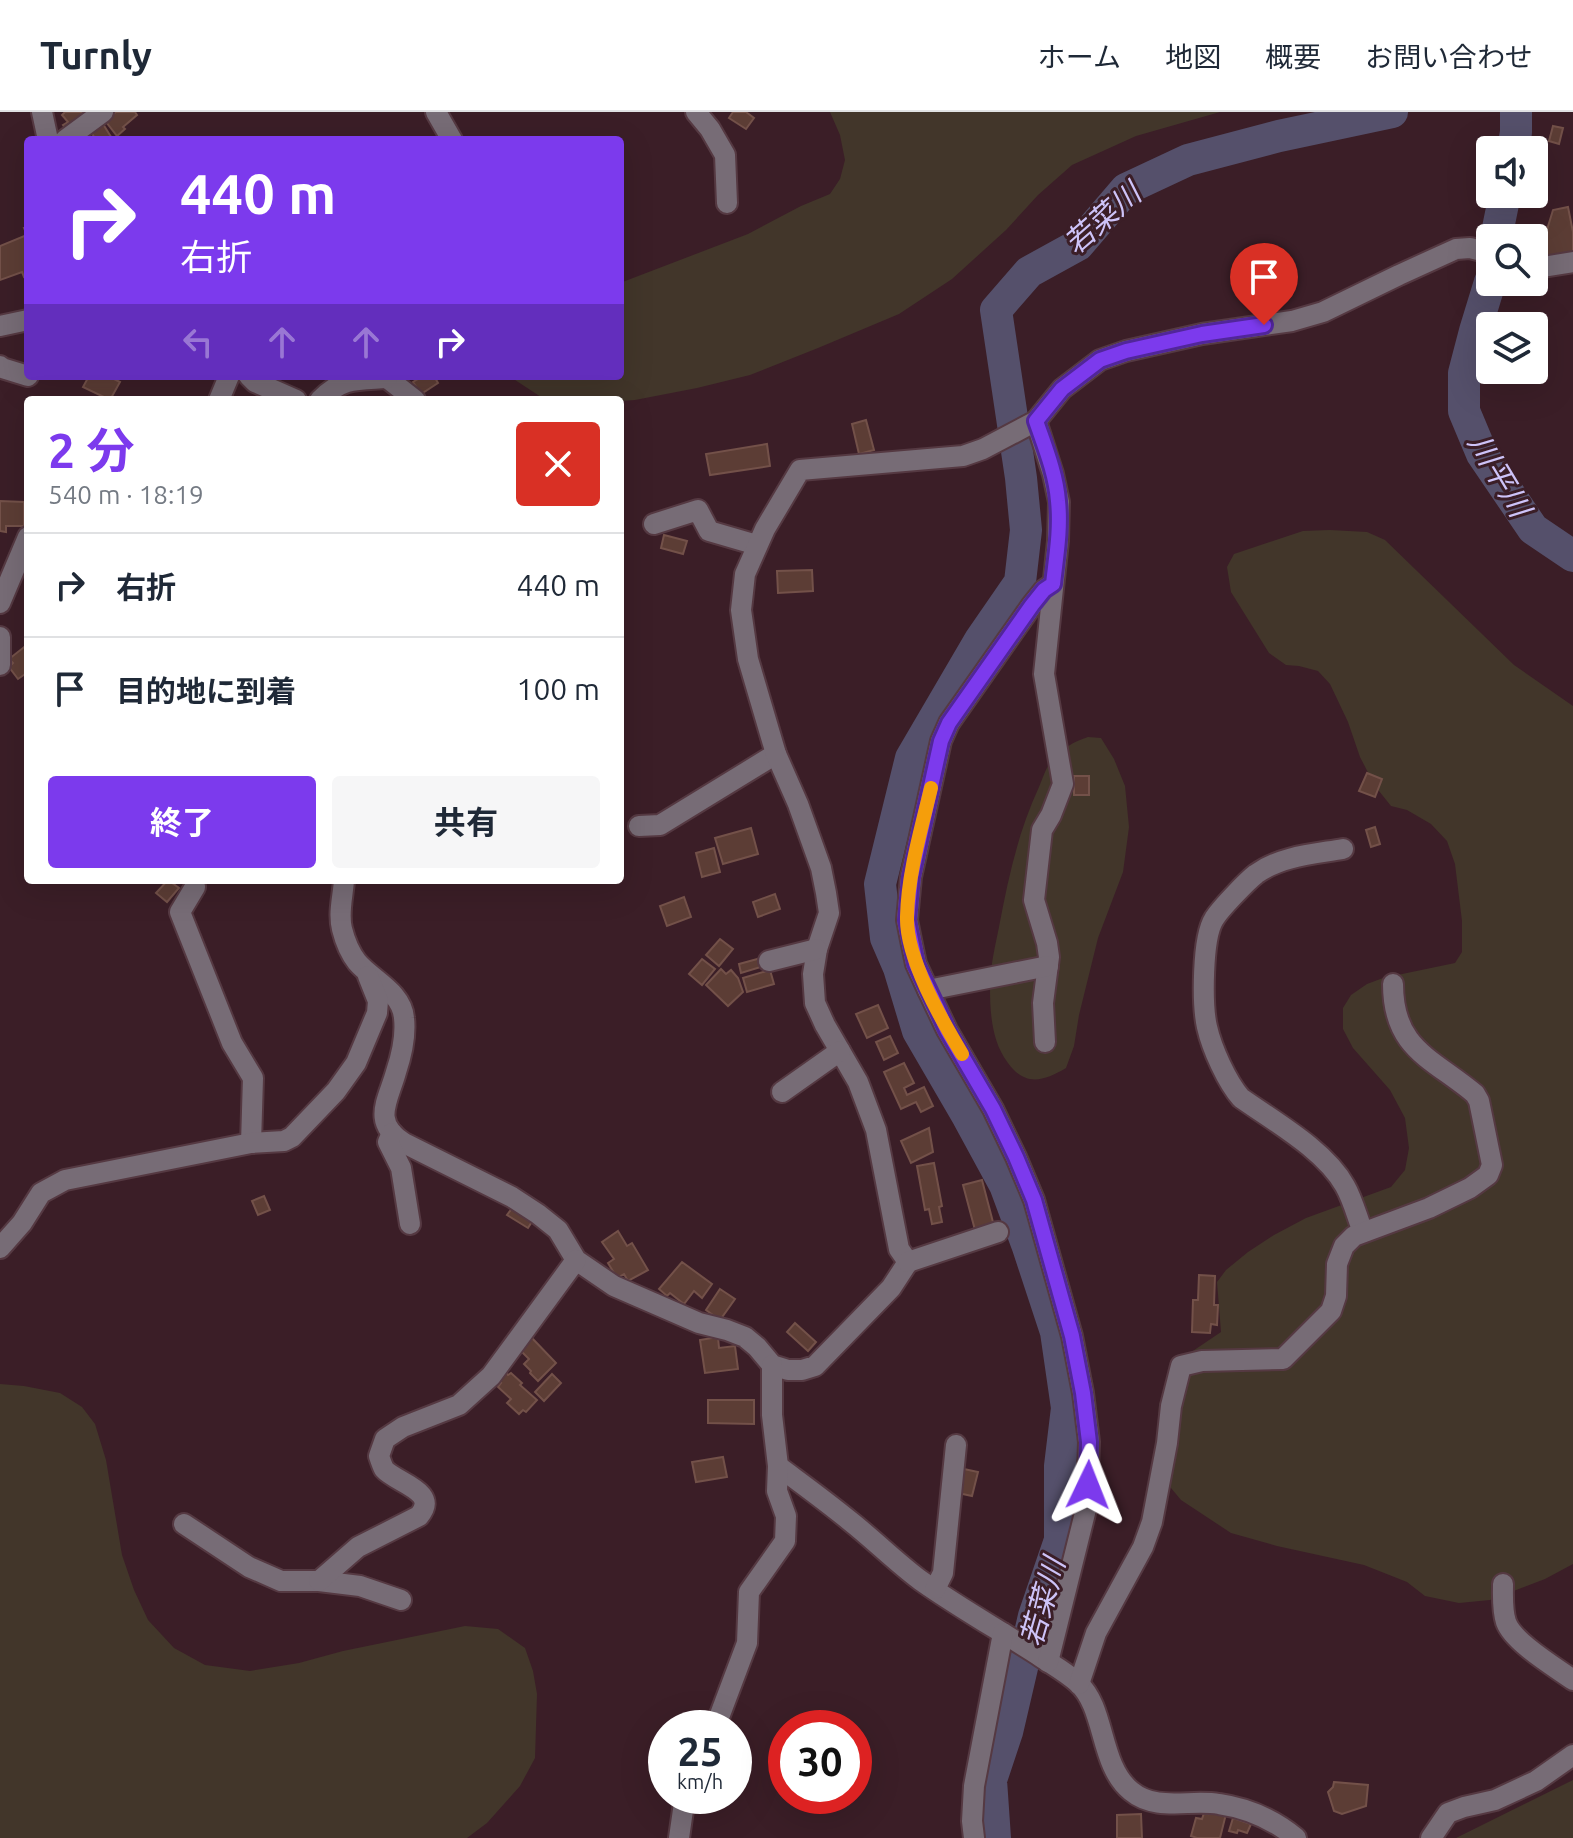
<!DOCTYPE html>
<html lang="ja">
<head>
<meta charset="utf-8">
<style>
  body { margin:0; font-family:Ubuntu,"Noto Sans JP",sans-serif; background:#f6f6f7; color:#1f2937; height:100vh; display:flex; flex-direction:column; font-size:30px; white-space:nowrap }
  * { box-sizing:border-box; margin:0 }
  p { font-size:26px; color:#747a83 }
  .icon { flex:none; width:44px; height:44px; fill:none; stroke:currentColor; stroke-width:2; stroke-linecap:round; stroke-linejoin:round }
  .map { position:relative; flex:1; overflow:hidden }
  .sheet { position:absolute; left:24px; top:284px; width:600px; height:488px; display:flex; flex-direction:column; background:#fff; border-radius:8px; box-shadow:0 8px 32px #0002 }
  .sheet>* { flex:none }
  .banner { position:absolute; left:24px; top:24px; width:600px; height:244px; border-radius:8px; box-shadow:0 8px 32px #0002; background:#7c3aed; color:#fff; overflow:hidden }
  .buttons { position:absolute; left:1476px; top:24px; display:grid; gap:16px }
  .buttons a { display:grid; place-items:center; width:72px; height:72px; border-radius:8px; background:#fff; box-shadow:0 8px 32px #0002; font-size:40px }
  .speed { position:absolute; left:648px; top:1598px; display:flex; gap:16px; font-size:40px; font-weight:700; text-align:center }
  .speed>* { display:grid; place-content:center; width:104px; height:104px; border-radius:50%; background:#fff; box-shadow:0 8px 32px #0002; line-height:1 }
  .speed small { font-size:20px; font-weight:400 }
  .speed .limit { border:12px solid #d22; background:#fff; color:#111 }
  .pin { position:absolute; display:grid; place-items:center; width:68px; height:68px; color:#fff; margin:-82px -34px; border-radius:50% 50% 50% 0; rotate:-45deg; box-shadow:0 0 8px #0007 }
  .pin .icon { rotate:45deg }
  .me { position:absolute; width:88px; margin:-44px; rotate:2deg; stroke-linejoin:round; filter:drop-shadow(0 0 6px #0008) }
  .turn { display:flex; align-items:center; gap:28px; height:168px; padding:0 24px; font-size:36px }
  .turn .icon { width:104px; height:104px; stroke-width:2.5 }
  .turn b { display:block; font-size:56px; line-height:68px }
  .lanes { display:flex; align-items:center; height:76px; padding:0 24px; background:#0003; justify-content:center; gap:40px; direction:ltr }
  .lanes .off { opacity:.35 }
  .round { display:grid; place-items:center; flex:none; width:84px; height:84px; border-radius:8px; background:#f6f6f7 }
  .summary { display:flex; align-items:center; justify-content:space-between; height:136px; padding:0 24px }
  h1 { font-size:48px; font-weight:700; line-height:60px; color:#7c3aed }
  .primary-button { display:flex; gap:16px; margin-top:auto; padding:16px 24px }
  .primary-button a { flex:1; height:92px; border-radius:8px; background:#7c3aed; color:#fff; font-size:32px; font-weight:700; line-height:92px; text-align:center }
  .primary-button a+a { background:#f6f6f7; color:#1f2937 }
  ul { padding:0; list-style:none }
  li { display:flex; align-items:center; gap:24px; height:104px; padding:0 24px; border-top:2px solid #e0e1e3 }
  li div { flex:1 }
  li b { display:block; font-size:30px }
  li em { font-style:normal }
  header { display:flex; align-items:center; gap:48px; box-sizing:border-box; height:112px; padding:0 40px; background:#fff; border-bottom:2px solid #e0e1e3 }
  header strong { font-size:38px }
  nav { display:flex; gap:44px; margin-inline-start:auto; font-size:28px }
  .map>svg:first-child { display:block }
  .green { fill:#42362a }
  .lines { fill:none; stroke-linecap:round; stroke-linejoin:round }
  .river { stroke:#55506b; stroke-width:32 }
  .building { fill:#5c3d35; stroke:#735149; stroke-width:2 }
  .minor-casing { stroke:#553942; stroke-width:24 }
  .minor { stroke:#776c76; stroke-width:20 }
  .route-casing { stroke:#51269a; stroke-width:20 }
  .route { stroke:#7c3aed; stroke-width:14 }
  .slow { stroke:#f59e0b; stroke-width:14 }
  .labels { text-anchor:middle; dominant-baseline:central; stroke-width:6; stroke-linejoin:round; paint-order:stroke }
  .water-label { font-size:30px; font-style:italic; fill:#cdc3f8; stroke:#3b1e27 }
</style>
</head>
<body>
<header>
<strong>Turnly</strong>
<nav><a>ホーム</a><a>地図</a><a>概要</a><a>お問い合わせ</a></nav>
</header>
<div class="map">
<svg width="1573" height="1726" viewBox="0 0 1573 1726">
  <rect width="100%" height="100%" fill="#3b1e27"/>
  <g class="green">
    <path d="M830 0H1220L1136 24 1072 53 1038 83 1006 118 952 167 899 202 818 236 750 263 697 276 635 288 620 289V288H560L541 285 509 264H620V171L748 122 801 94 830 82 840 67 845 48 840 23Z"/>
    <path d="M1330 418 1367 420 1385 428 1514 553 1573 594V1452L1545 1467 1490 1488 1459 1491 1425 1484 1407 1470 1364 1453 1277 1434 1231 1421 1181 1388 1166 1370 1157 1334 1159 1292 1181 1247 1221 1220 1217 1170 1226 1158 1248 1140 1274 1123 1306 1106 1391 1075 1405 1058 1409 1036 1405 1006 1390 978 1353 936 1343 917V896L1351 883 1367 872 1383 866 1455 851 1462 840V809L1455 752 1447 729 1431 712 1407 698 1391 694 1375 674 1360 645 1348 610 1330 572 1318 559 1299 554 1286 553 1269 541 1231 480 1227 455 1234 442 1303 419Z"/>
    <path d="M1088 625 1101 626 1114 647 1125 674 1129 715 1123 760 1098 826 1079 903 1074 934 1066 956C1044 969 1025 975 1008 951 992 930 990 902 990 876 990 855 995 835 999 815 1008 767 1018 720 1039 675 1043 666 1046 655 1052 648 1063 636 1073 630 1088 625Z"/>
    <path d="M0 1272 24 1274 60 1281 82 1295 95 1312 106 1348 122 1443 134 1478 148 1508 174 1536 205 1553 250 1559 299 1551 343 1539 465 1514 498 1517 525 1536 533 1559 537 1582 535 1646 520 1674 487 1711 467 1726H0Z"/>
    <path d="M1573 1668V1726H1456Z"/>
  </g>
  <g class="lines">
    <g class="river">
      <path d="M1513 38 1516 20V0"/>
      <path d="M1496 126 1505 82"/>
      <path d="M1490 170 1475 219 1464 261V299L1482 342 1533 417 1573 444"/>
      <path d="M995 1726 991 1668 1007 1620 1034 1504 1060 1428V1354L1067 1296 1056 1220 1028 1135 1005 1073 968 1005 918 919 899 856 886 826 880 772 911 646 980 528 1020 470 1026 418 1021 366 996 198 1029 160 1078 133 1126 77 1188 48 1279 24 1392 0"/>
    </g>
  </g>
  <g class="building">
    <path d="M65 0H88L68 20 63 13 68 10 62 3Z"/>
    <path d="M111 0 113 2 116 0H135L137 3 123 15 125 17 117 24 103 6Z"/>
    <path d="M733 0H746L754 6 746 17 729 6Z"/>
    <path d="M103 12 113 28H96L91 20Z"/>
    <path d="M1553 14 1563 16 1559 32 1549 29Z"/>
    <path d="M1568 95 1573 120V140L1538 147 1553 98Z"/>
    <path d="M28 115V164L24 165 22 160 0 168V134L27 123 24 116Z"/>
    <path d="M89 264H108L120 270 110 288 83 275Z"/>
    <path d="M423 264H434L438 271 421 282 413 270Z"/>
    <path d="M866 308 874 338 859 342 852 312Z"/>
    <path d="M767 332 770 354 710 363 706 342Z"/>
    <path d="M0 389 24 390V414H6V420L0 419Z"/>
    <path d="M664 423 687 429 683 442 661 436Z"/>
    <path d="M812 458 813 479 778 481 777 459Z"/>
    <path d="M28 532V560L18 567 9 555 13 551 9 547Z"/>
    <path d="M1367 661 1382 667 1375 685 1359 679Z"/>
    <rect x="1074" y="664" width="15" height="19"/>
    <path d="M1375 715 1380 732 1371 735 1366 718Z"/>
    <path d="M751 716 758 742 723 752 715 726Z"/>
    <path d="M714 736 720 760 702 765 696 741Z"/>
    <path d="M168 768 179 776 167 790 156 781Z"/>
    <path d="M775 782 780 797 758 805 753 790Z"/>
    <path d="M684 785 691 805 667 814 660 794Z"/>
    <path d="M720 827 733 837 719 854 706 843Z"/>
    <path d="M761 846 764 854 741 861 739 852Z"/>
    <path d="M702 847 715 857 702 873 689 862Z"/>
    <path d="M721 857 726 862 731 858 738 866 743 880 728 894 706 873Z"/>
    <path d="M770 858 774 872 747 880 743 866Z"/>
    <path d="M878 893 888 916 867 926 856 902Z"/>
    <path d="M890 924 898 941 884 948 876 930Z"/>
    <path d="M904 951 914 971 904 976 907 983 924 975 933 994 921 1000 916 990 901 997 884 960Z"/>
    <path d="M929 1016 933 1040 911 1051 901 1029Z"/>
    <path d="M934 1051 942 1094 939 1095 942 1110 932 1112 929 1097 925 1098 917 1054Z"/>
    <path d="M982 1068 994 1114 975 1118 963 1073Z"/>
    <path d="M264 1084 270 1098 258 1103 252 1089Z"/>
    <path d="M513 1095 533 1108 528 1116 507 1103Z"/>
    <path d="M618 1119 627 1134 632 1131 648 1158 628 1169 624 1162 617 1166 608 1151 614 1147 602 1130Z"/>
    <path d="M682 1150 712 1172 702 1186 694 1179 684 1192 670 1181 667 1184 659 1177Z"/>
    <path d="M1199 1163 1215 1164 1214 1193H1218L1217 1213 1211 1212 1210 1221 1192 1220 1193 1188H1198Z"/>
    <path d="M720 1177 735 1187 720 1208 706 1198Z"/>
    <path d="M795 1211 816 1230 808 1239 787 1220Z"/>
    <path d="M531 1225 556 1251 538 1269 530 1261 531 1259 524 1252 529 1247 519 1237Z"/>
    <path d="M718 1225 719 1236 735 1234 738 1257 705 1261 700 1228Z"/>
    <path d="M504 1259 508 1263 511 1261 522 1271 520 1273 537 1288 526 1300 523 1298 519 1302 507 1291 511 1287 498 1275 501 1271 496 1267Z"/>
    <path d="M552 1262 561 1271 544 1289 535 1280Z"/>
    <path d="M708 1288H754V1312L708 1311Z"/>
    <path d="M723 1345 727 1365 696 1370 692 1350Z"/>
    <path d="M964 1357 978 1360 972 1384 958 1381Z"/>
    <path d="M1334 1670 1368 1673 1366 1694 1342 1702 1334 1699 1328 1680 1333 1675Z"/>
    <path d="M1210 1697 1226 1702 1220 1726H1197L1191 1724 1196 1706 1202 1707 1204 1701 1208 1702Z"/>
    <path d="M1141 1702 1142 1726H1117V1703Z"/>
    <path d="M1233 1706 1251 1712 1247 1721 1238 1718 1237 1721 1229 1719Z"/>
  </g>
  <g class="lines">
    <g class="minor-casing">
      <g id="minor">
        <path d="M42 0 48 28"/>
        <path d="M436 0 452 28"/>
        <path d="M696 0 710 17 725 43 727 91"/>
        <path d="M65 28 103 0"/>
        <path d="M1534 155H1543L1573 150"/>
        <path d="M0 214 28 208"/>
        <path d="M0 254 2 256 28 264"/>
        <path d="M249 264 255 270 296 288"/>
        <path d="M387 266 415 288"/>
        <path d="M219 288 229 264"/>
        <path d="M320 288C343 265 357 268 387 266L388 264"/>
        <path d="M1036 309 1053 362 1059 390 1058 429 1044 562 1063 672 1051 703 1042 718 1034 788 1047 831 1049 845 1043 891 1045 930"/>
        <path d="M654 412 698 398 709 419 757 433"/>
        <path d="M0 491 28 425"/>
        <path d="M0 525V553"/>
        <path d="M639 714 660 713 776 642"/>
        <path d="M1343 737C1314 742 1281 744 1256 762 1247 769 1220 797 1214 807 1202 826 1202 893 1207 915 1212 937 1227 970 1241 986 1275 1010 1325 1038 1345 1074 1353 1088 1357 1105 1363 1120"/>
        <path d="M344 768C343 784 338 801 342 817 345 829 350 841 357 850 372 868 402 880 404 906 406 924 402 942 396 960 388 989 371 1010 404 1031L512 1085 538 1102 558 1118 576 1148 614 1174 699 1211 727 1218 745 1225 757 1235 772 1253 788 1258H802L815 1254 891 1176 908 1150 899 1137 876 1018 858 970 825 913 815 891 813 862 817 837 829 801 826 781 821 756 798 692 776 642 748 547 741 498 745 462 765 417 800 358 963 344 983 337 1036 309 1062 277 1100 248 1126 239 1202 222 1292 209 1323 200 1399 163 1456 137 1470 136 1490 141"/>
        <path d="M195 775 180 800 232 931 253 966 251 1031"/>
        <path d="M769 849 817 837"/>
        <path d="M928 878 1048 854"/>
        <path d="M782 980 840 939"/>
        <path d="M392 1021 388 1030 401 1056 410 1112"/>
        <path d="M0 1136 22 1111 41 1081 65 1068 251 1031 284 1029 292 1025 336 979 356 951 377 901 378 889 368 864"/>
        <path d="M908 1150 998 1120"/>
        <path d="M778 1354C802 1372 827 1390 850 1409 874 1428 896 1450 920 1468 958 1495 999 1518 1038 1543 1051 1552 1066 1560 1078 1571 1106 1596 1099 1653 1131 1679 1156 1700 1190 1687 1219 1692 1247 1696 1274 1708 1296 1726"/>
        <path d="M184 1412 249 1455 281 1469H319L360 1474 401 1488"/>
        <path d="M319 1469 358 1435 419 1404C440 1379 396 1371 384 1357 383 1355 380 1347 379 1344L385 1327 403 1315 459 1293 491 1264 576 1148"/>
        <path d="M1503 1472C1503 1484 1502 1498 1506 1510 1513 1530 1555 1555 1573 1568"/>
        <path d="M935 1477 943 1461 956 1333"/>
        <path d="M1048 1550 1087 1393 1089 1330 1083 1281 1072 1224 1034 1088 1016 1045 993 997 947 918 928 878 916 852 911 828 907 808 911 765 941 629 949 611 1032 493 1044 478 1053 472"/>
        <path d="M1079 1572 1096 1521 1143 1435 1152 1410 1167 1331 1171 1294 1181 1254 1202 1249 1283 1247 1331 1199 1336 1184 1337 1152 1344 1134 1354 1124 1429 1096 1470 1076 1488 1063 1492 1053 1479 989 1475 982C1432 946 1393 937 1393 872"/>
        <path d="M715 1616 747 1531 749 1480 785 1429 786 1404 777 1379 778 1354 772 1303V1253"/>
        <path d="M679 1726 685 1684"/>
        <path d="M974 1726 972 1709 974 1674 1003 1521"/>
        <path d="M1431 1726 1448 1701 1464 1695 1495 1688 1536 1669 1573 1643"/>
      </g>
    </g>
    <use href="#minor" class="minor"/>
  </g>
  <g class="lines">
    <g class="route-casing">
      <path id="route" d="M1088 1373 1089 1330 1083 1281 1072 1224 1034 1088 1016 1045 993 997 947 918 938 898 916 852 911 828 907 808 911 765 941 629 949 611 1032 493 1044 478 1053 472C1056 445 1061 417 1058 389 1056 362 1045 335 1036 309L1062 277 1100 248 1126 239 1202 222 1264 213"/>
    </g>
    <use href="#route" class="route"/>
    <path class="slow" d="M931 676C921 718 908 761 907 805 906 846 941 907 962 942"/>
  </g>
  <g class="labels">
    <g class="water-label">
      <text transform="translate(1102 106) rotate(-41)">若菜川</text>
      <text transform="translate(1500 363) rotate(59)">川平川</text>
      <text transform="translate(1042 1490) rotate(-74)">若菜川</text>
    </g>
  </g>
</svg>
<div class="buttons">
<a><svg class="icon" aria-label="sound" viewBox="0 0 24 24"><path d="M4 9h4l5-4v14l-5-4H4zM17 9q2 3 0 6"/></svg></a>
<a><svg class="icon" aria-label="search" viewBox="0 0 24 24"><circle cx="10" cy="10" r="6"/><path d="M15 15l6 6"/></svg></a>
<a><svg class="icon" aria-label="layers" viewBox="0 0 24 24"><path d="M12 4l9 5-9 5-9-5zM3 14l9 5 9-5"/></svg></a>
</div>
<div class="speed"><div>25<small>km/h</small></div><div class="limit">30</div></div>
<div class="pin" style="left:1264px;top:213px;background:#d93025"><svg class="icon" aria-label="arrive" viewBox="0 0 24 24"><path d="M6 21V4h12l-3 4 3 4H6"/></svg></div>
<svg class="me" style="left:1088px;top:1373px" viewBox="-20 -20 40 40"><path d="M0-17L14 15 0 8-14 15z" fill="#7c3aed" stroke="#fff" stroke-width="4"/></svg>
<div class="banner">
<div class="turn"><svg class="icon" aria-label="right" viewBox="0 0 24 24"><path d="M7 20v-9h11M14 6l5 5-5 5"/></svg><div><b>440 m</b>右折</div></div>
<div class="lanes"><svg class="icon off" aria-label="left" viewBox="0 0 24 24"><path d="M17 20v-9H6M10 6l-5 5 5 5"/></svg><svg class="icon off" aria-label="ahead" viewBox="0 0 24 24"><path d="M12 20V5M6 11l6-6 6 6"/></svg><svg class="icon off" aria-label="ahead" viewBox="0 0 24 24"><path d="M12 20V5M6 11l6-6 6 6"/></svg><svg class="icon" aria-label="right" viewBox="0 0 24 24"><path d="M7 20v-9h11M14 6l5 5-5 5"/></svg></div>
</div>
<section class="sheet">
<div class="summary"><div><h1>2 分</h1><p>540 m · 18:19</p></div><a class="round" style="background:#d93025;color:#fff"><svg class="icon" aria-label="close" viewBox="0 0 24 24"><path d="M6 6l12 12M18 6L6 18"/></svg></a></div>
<ul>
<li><svg class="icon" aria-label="right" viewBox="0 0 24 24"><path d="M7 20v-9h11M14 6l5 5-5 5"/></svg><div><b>右折</b></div><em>440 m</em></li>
<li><svg class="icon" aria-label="arrive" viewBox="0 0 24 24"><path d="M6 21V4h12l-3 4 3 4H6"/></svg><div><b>目的地に到着</b></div><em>100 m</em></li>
</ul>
<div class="primary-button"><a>終了</a><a>共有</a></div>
</section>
</div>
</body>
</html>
